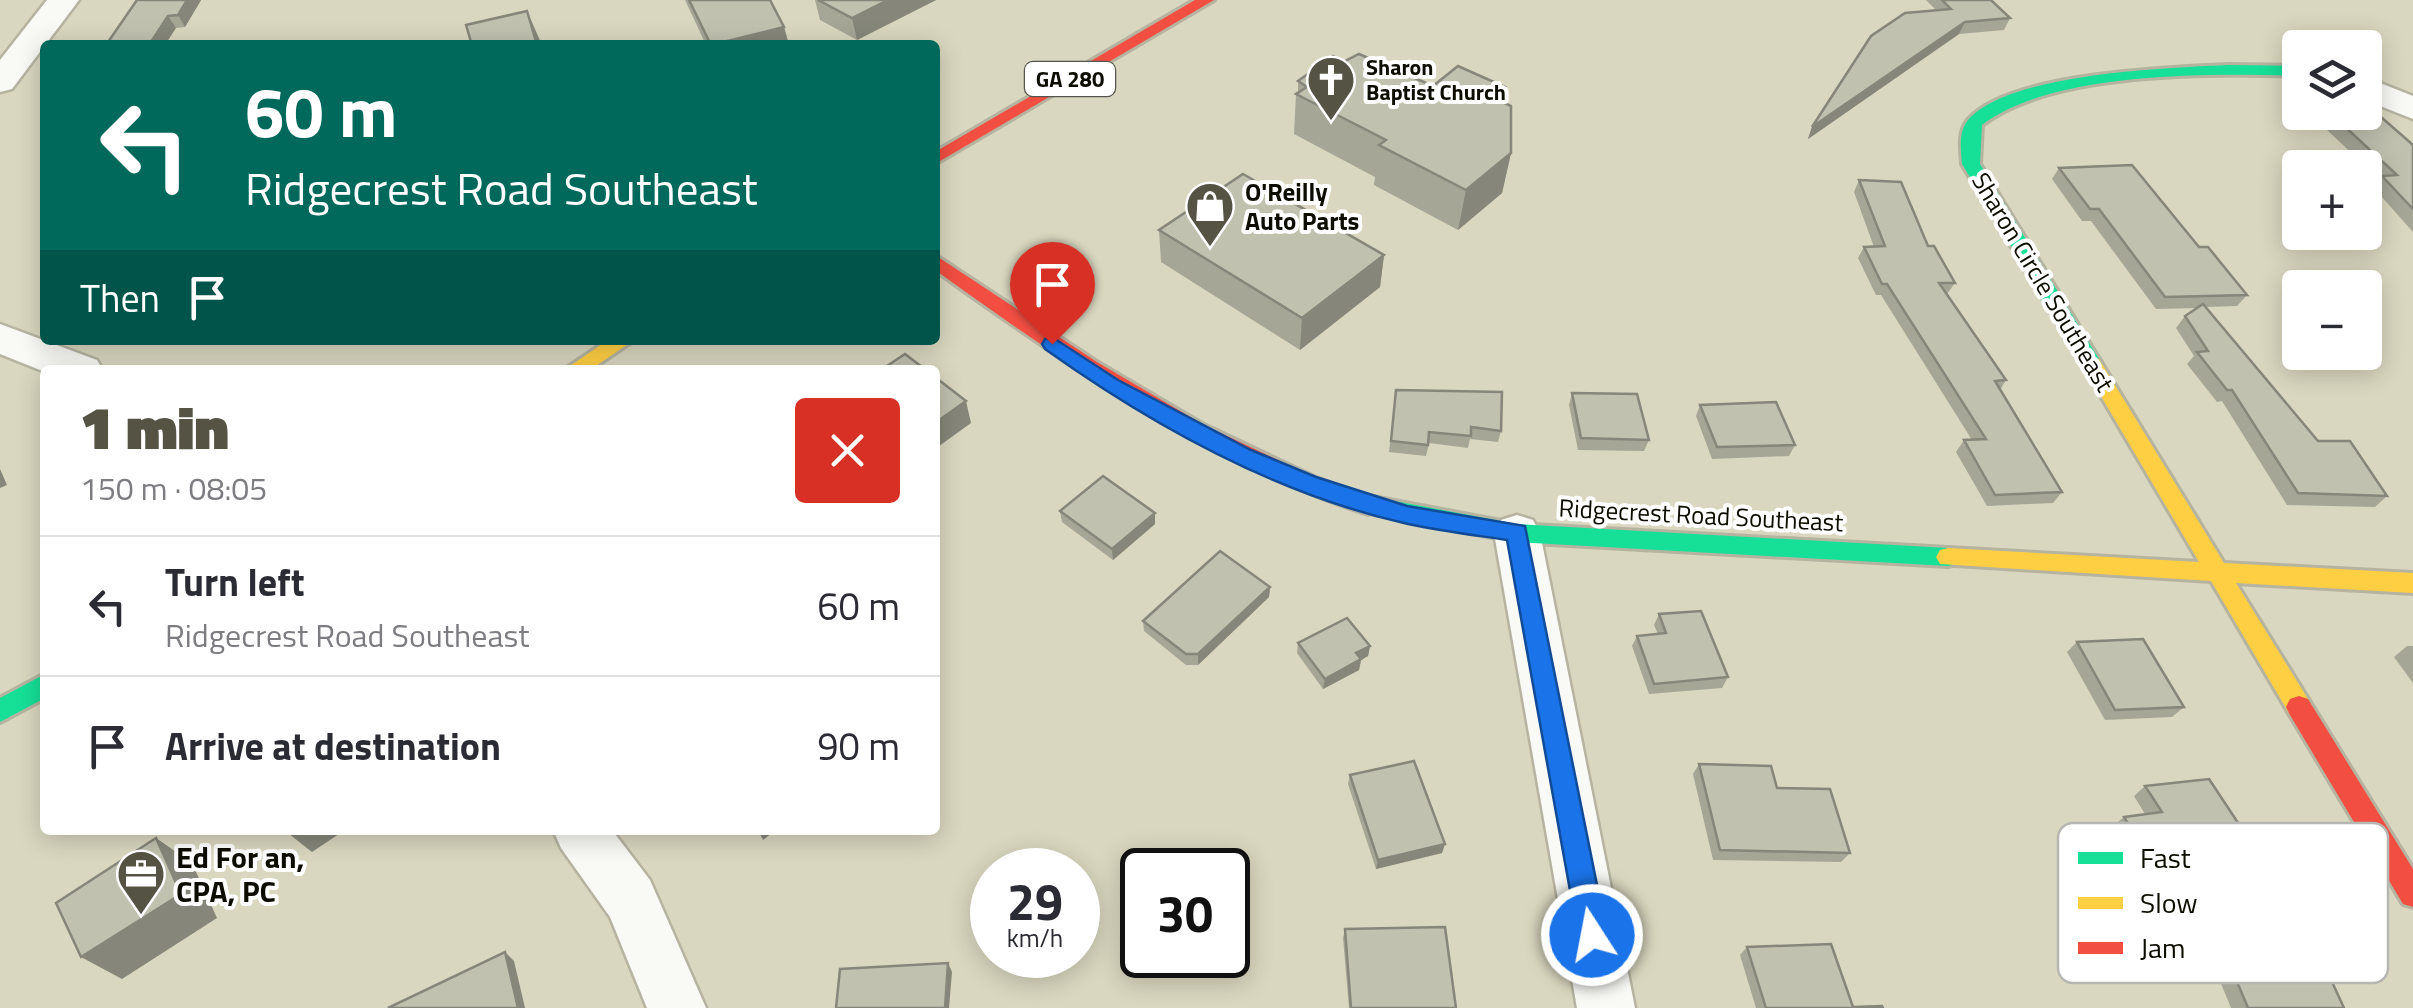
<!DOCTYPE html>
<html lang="en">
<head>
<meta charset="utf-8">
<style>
  body { margin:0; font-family:"Titillium Web",sans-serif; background:#f7f7f7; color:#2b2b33; height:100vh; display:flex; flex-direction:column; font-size:38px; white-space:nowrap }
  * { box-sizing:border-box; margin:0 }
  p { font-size:32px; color:#7c7c81 }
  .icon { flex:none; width:55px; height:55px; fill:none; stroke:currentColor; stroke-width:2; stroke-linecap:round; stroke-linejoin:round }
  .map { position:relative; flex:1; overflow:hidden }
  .side { position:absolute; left:40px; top:365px; width:900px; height:470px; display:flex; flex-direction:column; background:#fff; border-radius:10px; box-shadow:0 5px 25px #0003 }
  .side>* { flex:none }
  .top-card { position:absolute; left:40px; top:40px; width:900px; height:305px; border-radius:10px; box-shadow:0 5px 25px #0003; background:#00695c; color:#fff; overflow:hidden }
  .fabs { position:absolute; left:2282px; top:30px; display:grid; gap:20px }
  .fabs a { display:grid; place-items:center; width:100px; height:100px; border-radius:10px; background:#fff; box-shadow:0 5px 25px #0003; font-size:50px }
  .speed { position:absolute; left:970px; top:848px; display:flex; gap:20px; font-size:50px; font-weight:700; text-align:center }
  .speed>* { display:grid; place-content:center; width:130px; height:130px; border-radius:50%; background:#fff; box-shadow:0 5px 25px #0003; line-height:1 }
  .speed small { font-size:25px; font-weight:400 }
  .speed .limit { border:5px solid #111; border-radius:15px; background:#fff; color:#111 }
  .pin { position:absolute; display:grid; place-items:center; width:85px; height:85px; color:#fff; margin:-102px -42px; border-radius:50% 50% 50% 0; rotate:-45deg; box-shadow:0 0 10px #0007 }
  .pin .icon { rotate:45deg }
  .me { position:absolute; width:110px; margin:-55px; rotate:349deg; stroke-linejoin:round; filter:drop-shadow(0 0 8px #0008) }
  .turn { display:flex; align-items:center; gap:35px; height:210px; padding:0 40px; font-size:45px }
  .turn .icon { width:130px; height:130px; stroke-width:2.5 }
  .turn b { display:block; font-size:70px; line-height:85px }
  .then { display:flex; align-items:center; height:95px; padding:0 40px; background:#0003; gap:20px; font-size:38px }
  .round { display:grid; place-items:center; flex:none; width:105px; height:105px; border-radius:10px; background:#f7f7f7 }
  .headline { display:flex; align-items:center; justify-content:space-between; height:170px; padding:0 40px }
  h1 { font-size:60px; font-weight:800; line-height:75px; color:#545344 }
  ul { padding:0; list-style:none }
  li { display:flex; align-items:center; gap:30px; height:140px; padding:0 40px; border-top:2px solid #e1e1e2 }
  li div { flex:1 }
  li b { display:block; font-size:38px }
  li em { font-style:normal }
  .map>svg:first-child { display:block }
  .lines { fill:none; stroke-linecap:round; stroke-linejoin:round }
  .street-casing { stroke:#b6b4a1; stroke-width:5 }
  .fast-casing { stroke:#b6b4a1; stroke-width:6 }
  .slow-casing { stroke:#b6b4a1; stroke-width:6 }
  .jam-casing { stroke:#b6b4a1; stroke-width:6 }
  .street { fill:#f9f9f5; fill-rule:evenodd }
  .fast { fill:#16e098; fill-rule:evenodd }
  .slow { fill:#ffcf43; fill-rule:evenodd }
  .jam { fill:#f24e42; fill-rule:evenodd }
  .wall { fill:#a5a696 }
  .shaded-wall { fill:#86877a }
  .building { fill:#c0c1af; stroke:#86877a; stroke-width:2.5 }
  .route { fill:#1a73e8; stroke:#114b97; stroke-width:2.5 }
  .labels { text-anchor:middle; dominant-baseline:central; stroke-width:8; stroke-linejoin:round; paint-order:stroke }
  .far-poi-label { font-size:22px; font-weight:bold; fill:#0d0c01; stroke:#fff; text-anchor:start }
  .shield { fill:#fff; stroke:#56554d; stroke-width:2.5 }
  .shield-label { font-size:22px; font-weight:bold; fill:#0d0c01 }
  .poi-label { font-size:25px; font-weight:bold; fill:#0d0c01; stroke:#fff; text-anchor:start }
  .street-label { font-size:25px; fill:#0d0c01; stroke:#fff }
  .near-poi-label { font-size:30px; font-weight:bold; fill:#0d0c01; stroke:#fff; text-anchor:start }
  .key { fill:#fff; stroke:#b6b6b3; stroke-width:2.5 }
  .key-label { font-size:28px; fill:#0d0c01 }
</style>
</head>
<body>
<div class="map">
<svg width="2413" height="1008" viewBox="0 0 2413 1008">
  <rect width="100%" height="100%" fill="#d9d7bf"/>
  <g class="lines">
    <g class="street-casing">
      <g id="street">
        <path d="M47 0H79L12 89 0 92V60Z"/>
        <path d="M2365 77 2413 96V119L2365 100Z"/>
        <path d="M0 324 97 360 103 370 45 372 0 354Z"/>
        <path d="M1517 515 1533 520 1540 533 1635 1008H1577L1494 533 1501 520Z"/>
        <path d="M553 830H612L650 880 706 1008H647L610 917 561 848Z"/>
      </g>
    </g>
    <g class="fast-casing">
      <g id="fast">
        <path d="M2228 65 2300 66V76C2213 73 2052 71 1982 125L1980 164 2102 364 2092 371 2085 369 1962 164C1961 149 1958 132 1968 120 2008 73 2168 68 2228 65Z"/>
        <path d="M1368 496 1517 524 1948 548 1956 550 1960 557 1956 564 1948 566 1517 542 1360 511 1357 505 1360 499Z"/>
        <path d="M45 674V698L0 722V698Z"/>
      </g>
    </g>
    <g class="slow-casing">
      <g id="slow">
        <path d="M608 340H634L590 370H564Z"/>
        <path d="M2092 357 2099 359 2224 563 2413 573V593L2236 583 2308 699 2312 707 2308 715 2299 718 2290 715 2211 581 1940 564 1936 557 1940 550 1948 548 2199 562 2082 364Z"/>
      </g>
    </g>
    <g class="jam-casing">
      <g id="jam">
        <path d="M1195 0H1214L935 164V152Z"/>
        <path d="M935 255 1097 362 1204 425 1316 478 1376 499 1379 505 1376 511 1368 514C1208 462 1070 367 935 270Z"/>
        <path d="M2299 696 2308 699 2413 869V907L2403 904 2290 715 2286 707 2290 699Z"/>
      </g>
    </g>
    <use href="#street" class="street"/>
    <use href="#fast" class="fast"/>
    <use href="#slow" class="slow"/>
    <use href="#jam" class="jam"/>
  </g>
  <g class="wall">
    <path d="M137 0H201L185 27 176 28Z"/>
    <path d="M685 0H770L784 27 789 45H706Z"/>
    <path d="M815 0H936L857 40 820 20Z"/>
    <path d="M1926 0H1991L2010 18 2004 30 1959 34 1808 139 1812 127 1936 10Z"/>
    <path d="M1343 62 1433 86 1502 102 1511 153 1502 193 1458 230 1374 185 1375 177 1294 134 1296 94 1298 93V81Z"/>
    <path d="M2308 112H2365L2413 145V232L2373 187 2379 179Z"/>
    <path d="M2059 168 2199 247 2247 295 2237 306 2206 307 2318 441 2387 496 2375 507 2287 505 2222 401 2217 402 2187 364 2194 356 2176 328 2185 316 2198 308 2156 309 2091 221H2082L2052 179Z"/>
    <path d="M1859 180 1928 246 1955 283 1947 294 2006 380 2000 390 2062 492 2053 503 1987 506 1956 452 1964 440H1972L1881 295H1876L1858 258 1864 247H1874L1854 192Z"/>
    <path d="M1159 230 1384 255 1380 287 1300 350 1161 262Z"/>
    <path d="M1396 390 1501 431 1498 442 1470 439 1468 448 1429 443 1426 456 1389 452Z"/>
    <path d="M1572 393 1649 440 1644 451 1578 450 1569 405Z"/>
    <path d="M1700 405 1795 445 1789 456 1712 459 1696 416Z"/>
    <path d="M1060 511 1155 513V524L1113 560 1062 522Z"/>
    <path d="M1270 587 1269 597 1198 665H1186L1144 631 1143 621Z"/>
    <path d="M1659 614 1728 677 1722 688 1649 694 1632 646 1637 636 1658 634 1654 625Z"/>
    <path d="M2077 642 2184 707 2172 717 2105 720 2067 652Z"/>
    <path d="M1298 643 1370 646 1368 656 1361 660 1359 670 1323 689 1297 653Z"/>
    <path d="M2407 646H2413V683L2394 657Z"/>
    <path d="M1699 764 1777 788 1850 853 1841 862 1713 860 1693 774Z"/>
    <path d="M1350 775 1442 853 1376 869 1348 784Z"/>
    <path d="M2145 786 2264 862 2250 871 2147 884 2113 826 2124 817 2145 814 2134 796Z"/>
    <path d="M1345 929 1456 1008H1349L1343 938Z"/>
    <path d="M2215 929 2344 1008H2231L2202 937Z"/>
    <path d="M1747 947 1853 1007 1883 1008H1756L1740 955Z"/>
  </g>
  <g class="shaded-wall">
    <path d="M187 0H201L185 27 178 15Z"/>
    <path d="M888 0H936L857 40 852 18Z"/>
    <path d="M527 11 542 45H537Z"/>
    <path d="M168 16 176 28 165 45H149Z"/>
    <path d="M1965 22 1959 34 1808 139 1812 127Z"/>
    <path d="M784 27 789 45H711Z"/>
    <path d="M1505 87 1497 127 1494 98Z"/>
    <path d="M1511 153 1502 193 1458 230 1466 190Z"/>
    <path d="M1384 255 1380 287 1300 350 1302 318Z"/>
    <path d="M966 401 971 423 935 449V423Z"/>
    <path d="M0 469 7 485 0 488Z"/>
    <path d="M1155 513V524L1113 560 1112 549Z"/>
    <path d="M1270 587 1269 597 1198 665V654Z"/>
    <path d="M1370 646 1368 656 1361 660 1359 670 1323 689 1325 679 1356 653Z"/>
    <path d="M284 830H345L312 852Z"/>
    <path d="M758 830H776L763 840Z"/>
    <path d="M156 838 192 863 217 918 122 979 81 957Z"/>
    <path d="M1445 844 1442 853 1376 869 1378 860Z"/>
    <path d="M505 952 514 961 525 1008H518Z"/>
    <path d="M948 963 952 972 949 1008H945Z"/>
  </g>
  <g class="building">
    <path d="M137 0H187L178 15 168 16 149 45H106Z"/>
    <path d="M689 0H770L784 27 711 45Z"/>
    <path d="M818 0H888L852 18Z"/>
    <path d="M1942 0H1991L2010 18 1965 22 1812 127 1871 36 1905 13 1951 9Z"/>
    <path d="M527 11 537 45H472L466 25Z"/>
    <path d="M1359 54 1433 86 1458 66 1505 87 1494 98 1511 106V153L1466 190 1379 145 1386 140 1296 94 1307 87 1298 81 1333 56 1343 62Z"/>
    <path d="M2365 103 2413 145V209L2382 176 2397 175 2329 112H2365Z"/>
    <path d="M2132 165 2199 247H2208L2247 295 2165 297 2099 209H2090L2059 168Z"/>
    <path d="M1243 174 1384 255 1302 318 1159 230Z"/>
    <path d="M1859 180 1901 182 1928 246H1934L1955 283H1939L2006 380 1995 381 2062 492 1995 495 1964 440 1986 439 1887 284H1882L1864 247 1885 246Z"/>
    <path d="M2203 304 2318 441H2350L2387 496 2298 493 2232 390H2227L2197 352 2208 351 2185 316Z"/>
    <path d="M905 354 926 370H881Z"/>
    <path d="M935 377 966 401 935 423Z"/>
    <path d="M1396 390 1502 392 1501 431 1471 427V436L1429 432 1428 445 1391 441Z"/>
    <path d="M1572 393 1637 394 1649 440 1581 438Z"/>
    <path d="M1776 402 1795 445 1717 447 1700 405Z"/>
    <path d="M1103 476 1155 513 1112 549 1060 511Z"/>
    <path d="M1220 551 1270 587 1198 654H1186L1143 621Z"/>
    <path d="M1701 611 1728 677 1654 684 1637 636 1666 633 1659 614Z"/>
    <path d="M1347 618 1370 646 1356 653 1361 659 1325 679 1298 643Z"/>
    <path d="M2143 639 2184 707 2115 710 2077 642Z"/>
    <path d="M1414 761 1445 844 1378 860 1350 775Z"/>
    <path d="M1699 764 1771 766 1777 788 1830 789 1850 853 1720 850Z"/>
    <path d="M2209 779 2264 862 2159 875 2124 817 2162 812 2145 786Z"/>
    <path d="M156 838 181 894 81 957 56 903Z"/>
    <path d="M1445 927 1456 1008H1351L1345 929Z"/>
    <path d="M2215 929 2311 936 2344 1008H2248Z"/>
    <path d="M1831 944 1853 1007 1882 1006 1883 1008H1766L1747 947Z"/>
    <path d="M505 952 518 1008H388Z"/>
    <path d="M948 963 945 1008H836L840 969Z"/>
  </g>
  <path class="route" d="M1052 337 1118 380 1251 450 1316 477 1407 506 1525 526 1607 935 1603 945 1592 949 1582 945 1578 935 1507 540C1474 535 1441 531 1408 524 1278 495 1153 426 1045 349L1042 344 1045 339Z"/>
  <defs>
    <g id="church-pin" transform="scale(2.5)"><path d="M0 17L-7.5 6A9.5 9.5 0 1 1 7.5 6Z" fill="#545344" stroke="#fff"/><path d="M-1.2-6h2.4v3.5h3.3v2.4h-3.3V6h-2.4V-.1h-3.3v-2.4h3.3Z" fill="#fff"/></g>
    <g id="shop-pin" transform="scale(2.5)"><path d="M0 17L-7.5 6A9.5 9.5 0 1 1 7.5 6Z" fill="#545344" stroke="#fff"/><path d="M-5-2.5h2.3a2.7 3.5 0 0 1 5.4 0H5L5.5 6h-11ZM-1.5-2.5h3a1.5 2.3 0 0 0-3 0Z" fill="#fff"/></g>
    <g id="office-pin" transform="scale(2.5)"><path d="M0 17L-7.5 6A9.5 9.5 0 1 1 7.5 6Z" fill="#545344" stroke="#fff"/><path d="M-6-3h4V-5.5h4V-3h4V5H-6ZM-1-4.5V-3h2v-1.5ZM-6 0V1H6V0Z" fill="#fff"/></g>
  </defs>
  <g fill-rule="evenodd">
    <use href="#church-pin" x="1331" y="80"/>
    <use href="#shop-pin" x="1210" y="206"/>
    <use href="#office-pin" x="141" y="874"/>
  </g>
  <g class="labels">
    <g class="far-poi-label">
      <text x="1366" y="67">Sharon<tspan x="1366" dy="25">Baptist Church</tspan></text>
    </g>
    <rect class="shield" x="1025" y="62" width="90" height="34" rx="8"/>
    <g class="shield-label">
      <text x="1070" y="79">GA 280</text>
    </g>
    <g class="poi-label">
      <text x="1245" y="192">O'Reilly<tspan x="1245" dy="29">Auto Parts</tspan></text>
    </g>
    <g class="street-label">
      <text transform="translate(2043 282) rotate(59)">Sharon Circle Southeast</text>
      <text transform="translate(1701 515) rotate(3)">Ridgecrest Road Southeast</text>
    </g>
    <g class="near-poi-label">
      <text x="176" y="857">Ed For an,<tspan x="176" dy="34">CPA, PC</tspan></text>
    </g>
  </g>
  <rect x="2058" y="823" width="330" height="160" rx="15" class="key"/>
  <rect x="2078" y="852" width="45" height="12" fill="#16e098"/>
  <rect x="2078" y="897" width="45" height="12" fill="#ffcf43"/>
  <rect x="2078" y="942" width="45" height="12" fill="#f24e42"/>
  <g class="key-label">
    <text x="2140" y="868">Fast</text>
    <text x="2140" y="913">Slow</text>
    <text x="2140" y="958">Jam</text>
  </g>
</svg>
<div class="fabs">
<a><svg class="icon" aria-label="layers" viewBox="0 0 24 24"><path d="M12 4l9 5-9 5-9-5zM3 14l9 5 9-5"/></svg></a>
<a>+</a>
<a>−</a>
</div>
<div class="speed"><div>29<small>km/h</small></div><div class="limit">30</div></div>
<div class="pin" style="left:1052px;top:344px;background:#d93025"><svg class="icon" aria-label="arrive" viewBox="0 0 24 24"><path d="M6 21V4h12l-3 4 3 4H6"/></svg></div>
<svg class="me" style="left:1592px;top:935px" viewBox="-20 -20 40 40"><circle r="17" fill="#1a73e8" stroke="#fff" stroke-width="3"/><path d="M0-11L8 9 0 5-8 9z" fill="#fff"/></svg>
<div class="top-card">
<div class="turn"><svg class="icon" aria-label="left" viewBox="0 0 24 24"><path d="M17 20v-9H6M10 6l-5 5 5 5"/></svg><div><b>60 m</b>Ridgecrest Road Southeast</div></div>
<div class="then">Then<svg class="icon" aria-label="arrive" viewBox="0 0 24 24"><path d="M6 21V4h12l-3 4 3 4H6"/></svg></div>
</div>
<section class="side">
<div class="headline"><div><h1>1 min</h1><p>150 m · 08:05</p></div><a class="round" style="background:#d93025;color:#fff"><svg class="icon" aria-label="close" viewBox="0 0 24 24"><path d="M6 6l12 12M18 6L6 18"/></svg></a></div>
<ul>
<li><svg class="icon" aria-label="left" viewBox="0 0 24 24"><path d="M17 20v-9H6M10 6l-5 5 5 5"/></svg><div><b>Turn left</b><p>Ridgecrest Road Southeast</p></div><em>60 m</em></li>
<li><svg class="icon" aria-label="arrive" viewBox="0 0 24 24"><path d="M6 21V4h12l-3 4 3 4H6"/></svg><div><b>Arrive at destination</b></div><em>90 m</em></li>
</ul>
</section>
</div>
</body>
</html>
